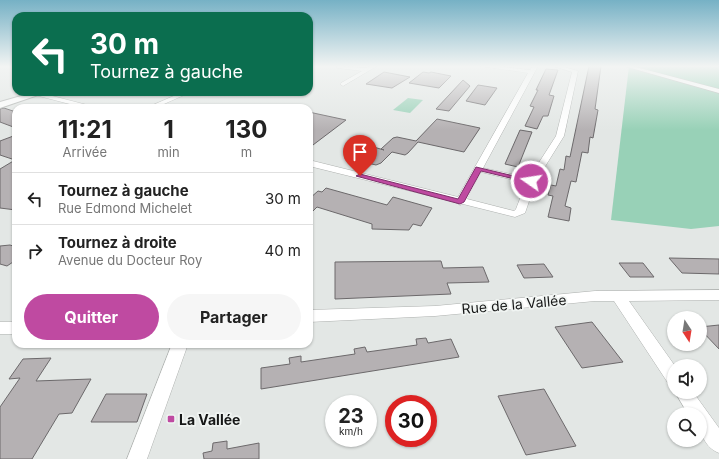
<!DOCTYPE html>
<html lang="fr">
<head>
<meta charset="utf-8">
<style>
  body { margin:0; font-family:Inter,sans-serif; background:#f6f6f6; color:#222; height:100vh; display:flex; flex-direction:column; font-size:15px; white-space:nowrap }
  * { box-sizing:border-box; margin:0 }
  p { font-size:13px; color:#767676 }
  .icon { flex:none; width:22px; height:22px; fill:none; stroke:currentColor; stroke-width:2; stroke-linecap:round; stroke-linejoin:round }
  .map { position:relative; flex:1; overflow:hidden }
  .panel { position:absolute; left:12px; top:104px; width:301px; height:244px; display:flex; flex-direction:column; background:#fff; border-radius:12px; box-shadow:0 1px 3px #0004 }
  .panel>* { flex:none }
  .guide { position:absolute; left:12px; top:12px; width:301px; height:84px; border-radius:12px; box-shadow:0 1px 3px #0004; background:#0b6e4f; color:#fff; overflow:hidden }
  .needle { width:26px; rotate:168deg }
  .fabs { position:absolute; left:667px; top:311px; display:grid; gap:8px }
  .fabs a { display:grid; place-items:center; width:40px; height:40px; border-radius:50%; background:#fff; box-shadow:0 1px 3px #0004; font-size:20px }
  .speed { position:absolute; left:325px; top:395px; display:flex; gap:8px; font-size:20px; font-weight:700; text-align:center }
  .speed>* { display:grid; place-content:center; width:52px; height:52px; border-radius:50%; background:#fff; box-shadow:0 1px 3px #0004; line-height:1 }
  .speed small { font-size:10px; font-weight:400 }
  .speed .limit { border:6px solid #d22; background:#fff; color:#111 }
  .pin { position:absolute; display:grid; place-items:center; width:34px; height:34px; color:#fff; margin:-41px -17px; border-radius:50% 50% 50% 0; rotate:-45deg; box-shadow:0 0 4px #0007 }
  .pin .icon { rotate:45deg }
  .me { position:absolute; width:44px; margin:-22px; rotate:283deg; stroke-linejoin:round; filter:drop-shadow(0 0 3px #0008) }
  .turn { display:flex; align-items:center; gap:14px; height:84px; padding:0 12px; font-size:18px }
  .turn .icon { width:52px; height:52px; stroke-width:2.5 }
  .turn b { display:block; font-size:28px; line-height:34px }
  .eta { display:flex; justify-content:space-evenly; align-items:center; height:68px; text-align:center }
  .eta b { font-size:24px; font-weight:700; line-height:28px }
  .button { display:flex; gap:8px; margin-top:auto; padding:8px 12px }
  .button a { flex:1; height:46px; border-radius:24px; background:#bf4aa1; color:#fff; font-size:16px; font-weight:700; line-height:46px; text-align:center }
  .button a+a { background:#f6f6f6; color:#222 }
  ul { padding:0; list-style:none }
  li { display:flex; align-items:center; gap:12px; height:52px; padding:0 12px; border-top:1px solid #e0e0e0 }
  li div { flex:1 }
  li b { display:block; font-size:15px }
  li em { font-style:normal }
  .map>svg:first-child { display:block }
  .green { fill:#98d1b7 }
  .building { fill:#b5b1b3; stroke:#6c696b }
  .lines { fill:none; stroke-linecap:round; stroke-linejoin:round }
  .minor-casing { stroke:#aeb1af; stroke-width:1 }
  .tertiary-casing { stroke:#aeb1af; stroke-width:2 }
  .minor { fill:#fff; fill-rule:evenodd }
  .tertiary { fill:#fff; fill-rule:evenodd }
  .route { fill:#bf4aa1; stroke:#7c3069 }
  .poi-dot { fill:#bf4aa1; stroke:#f0f4f2; stroke-width:1.5 }
  .labels { text-anchor:middle; dominant-baseline:central; stroke-width:3.5; stroke-linejoin:round; paint-order:stroke }
  .near-street-label { font-size:14px; fill:#161717; stroke:#f0f4f2 }
  .near-poi-label { font-size:14px; font-weight:bold; fill:#161717; stroke:#f0f4f2; text-anchor:start }
</style>
</head>
<body>
<div class="map">
<svg width="719" height="459" viewBox="0 0 719 459">
  <rect width="100%" height="100%" fill="#e3e7e5"/>
  <g class="green">
    <path d="M629 66H719V226L691 229 611 220Z"/>
    <path d="M408 98 423 100 410 113 393 110Z"/>
  </g>
  <g class="building">
    <path d="M589 66H601L595 109 598 110 593 138 590 137 588 153 582 152 576 182 571 181 565 206 571 208 569 221 548 217 553 196 548 195 551 185 556 186 560 169 564 170 566 156 570 157Z"/>
    <path d="M546 69 558 70 549 95 554 96 548 116H543L537 129 525 126 534 107 530 106 538 90H536Z"/>
    <path d="M384 72 410 77 392 88 366 84Z"/>
    <path d="M423 72 429 73 431 72 451 76 439 88 409 83Z"/>
    <path d="M463 80 470 86 449 111 436 109Z"/>
    <path d="M478 85 497 88 485 105 466 101Z"/>
    <path d="M4 108 16 112V128L0 122V109Z"/>
    <path d="M309 112 318 114 346 120 309 148Z"/>
    <path d="M437 119 480 128 464 152 418 142 408 153 405 155 392 152 381 163 376 165 355 160 357 157H355L365 148 370 146 384 150 381 149 393 138 397 137 416 141Z"/>
    <path d="M520 130 532 132 518 167 505 164Z"/>
    <path d="M16 135V210L0 208V169L15 160 0 155V141Z"/>
    <path d="M326 188 387 205 393 197 432 208 421 226 413 224 409 230 372 229V224L317 207 309 215V199L318 191 322 192Z"/>
    <path d="M10 245 16 247V260L7 266 0 264V246Z"/>
    <path d="M669 258 719 259V274L682 273Z"/>
    <path d="M441 261 443 268 483 267 489 282 447 283 451 294 335 299V262Z"/>
    <path d="M619 263H643L654 277H630Z"/>
    <path d="M544 264 553 277 524 278 517 265Z"/>
    <path d="M592 322 623 362 582 368 555 327Z"/>
    <path d="M719 325V349L700 329V327Z"/>
    <path d="M426 338 428 343 451 339 459 357 261 389V368L290 364 289 358 301 356V362L355 354 354 349 365 347 367 352 417 345 416 339Z"/>
    <path d="M51 358 36 381 91 379 72 413 59 414 32 459H0V407L20 378 9 379 23 359Z"/>
    <path d="M544 389 576 446 526 455 498 396Z"/>
    <path d="M106 394H147L137 422H91Z"/>
    <path d="M227 441V449L259 443V459H204L203 453 212 451 213 443Z"/>
  </g>
  <g class="lines">
    <g class="minor-casing">
      <g id="minor">
        <path d="M336 66 366 68 371 66H377L343 86 340 84 341 83 362 71 338 68Z"/>
        <path d="M480 66H493L530 70 533 66H538L483 168 529 178 556 136 572 72 553 66H561L578 71 564 136 536 181 525 213 515 217 463 204 460 205 455 202 309 166V160L458 197 528 73ZM481 172 526 183 516 209 514 211 467 199Z"/>
        <path d="M624 66H632L719 89V93Z"/>
        <path d="M37 92 95 107 96 108H85L35 95V93Z"/>
        <path d="M183 92H191L155 108H146Z"/>
        <path d="M719 290V300L629 301 675 366 674 385 668 383 614 301H595L435 316 309 322V310L435 306 595 291Z"/>
        <rect x="0" y="322" width="16" height="12"/>
        <path d="M172 344H188L147 459H127Z"/>
        <path d="M675 392H693L719 428V453C702 446 700 430 700 414H688Z"/>
      </g>
    </g>
    <g class="tertiary-casing">
      <path id="tertiary" d="M35 92H47L0 108V102Z"/>
    </g>
    <use href="#minor" class="minor"/>
    <use href="#tertiary" class="tertiary"/>
  </g>
  <linearGradient id="sky" x2="0" y2="1"><stop stop-color="#76b1c5"/><stop offset="0.51" stop-color="#f2f4f3"/><stop offset="1" stop-color="#f2f4f3" stop-opacity="0"/></linearGradient>
  <rect width="719" height="130" fill="url(#sky)"/>
  <path class="route" d="M476 167 535 181 531 183 481 171 464 202 460 204 356 176 360 174 458 199Z"/>
  <rect class="poi-dot" x="167" y="415" width="8" height="8" rx="2"/>
  <g class="labels">
    <g class="near-street-label">
      <text transform="translate(514 304) rotate(-5)">Rue de la Vallée</text>
    </g>
    <g class="near-poi-label">
      <text x="179" y="419">La Vallée</text>
    </g>
  </g>
</svg>
<div class="fabs">
<a><svg class="needle" viewBox="-14 -14 28 28"><path d="M0-13l5 13h-10z" fill="#e53935"/><path d="M0 13l5-13h-10z" fill="#767676"/></svg></a>
<a><svg class="icon" aria-label="sound" viewBox="0 0 24 24"><path d="M4 9h4l5-4v14l-5-4H4zM17 9q2 3 0 6"/></svg></a>
<a><svg class="icon" aria-label="search" viewBox="0 0 24 24"><circle cx="10" cy="10" r="6"/><path d="M15 15l6 6"/></svg></a>
</div>
<div class="speed"><div>23<small>km/h</small></div><div class="limit">30</div></div>
<div class="pin" style="left:360px;top:176px;background:#d93025"><svg class="icon" aria-label="arrive" viewBox="0 0 24 24"><path d="M6 21V4h12l-3 4 3 4H6"/></svg></div>
<svg class="me" style="left:531px;top:181px" viewBox="-20 -20 40 40"><circle r="17" fill="#bf4aa1" stroke="#fff" stroke-width="3"/><path d="M0-11L8 9 0 5-8 9z" fill="#fff"/></svg>
<div class="guide">
<div class="turn"><svg class="icon" aria-label="left" viewBox="0 0 24 24"><path d="M17 20v-9H6M10 6l-5 5 5 5"/></svg><div><b>30 m</b>Tournez à gauche</div></div>
</div>
<section class="panel">
<div class="eta">
<div><b>11:21</b><p>Arrivée</p></div>
<div><b>1</b><p>min</p></div>
<div><b>130</b><p>m</p></div>
</div>
<ul>
<li><svg class="icon" aria-label="left" viewBox="0 0 24 24"><path d="M17 20v-9H6M10 6l-5 5 5 5"/></svg><div><b>Tournez à gauche</b><p>Rue Edmond Michelet</p></div><em>30 m</em></li>
<li><svg class="icon" aria-label="right" viewBox="0 0 24 24"><path d="M7 20v-9h11M14 6l5 5-5 5"/></svg><div><b>Tournez à droite</b><p>Avenue du Docteur Roy</p></div><em>40 m</em></li>
</ul>
<div class="button"><a>Quitter</a><a>Partager</a></div>
</section>
</div>
</body>
</html>
